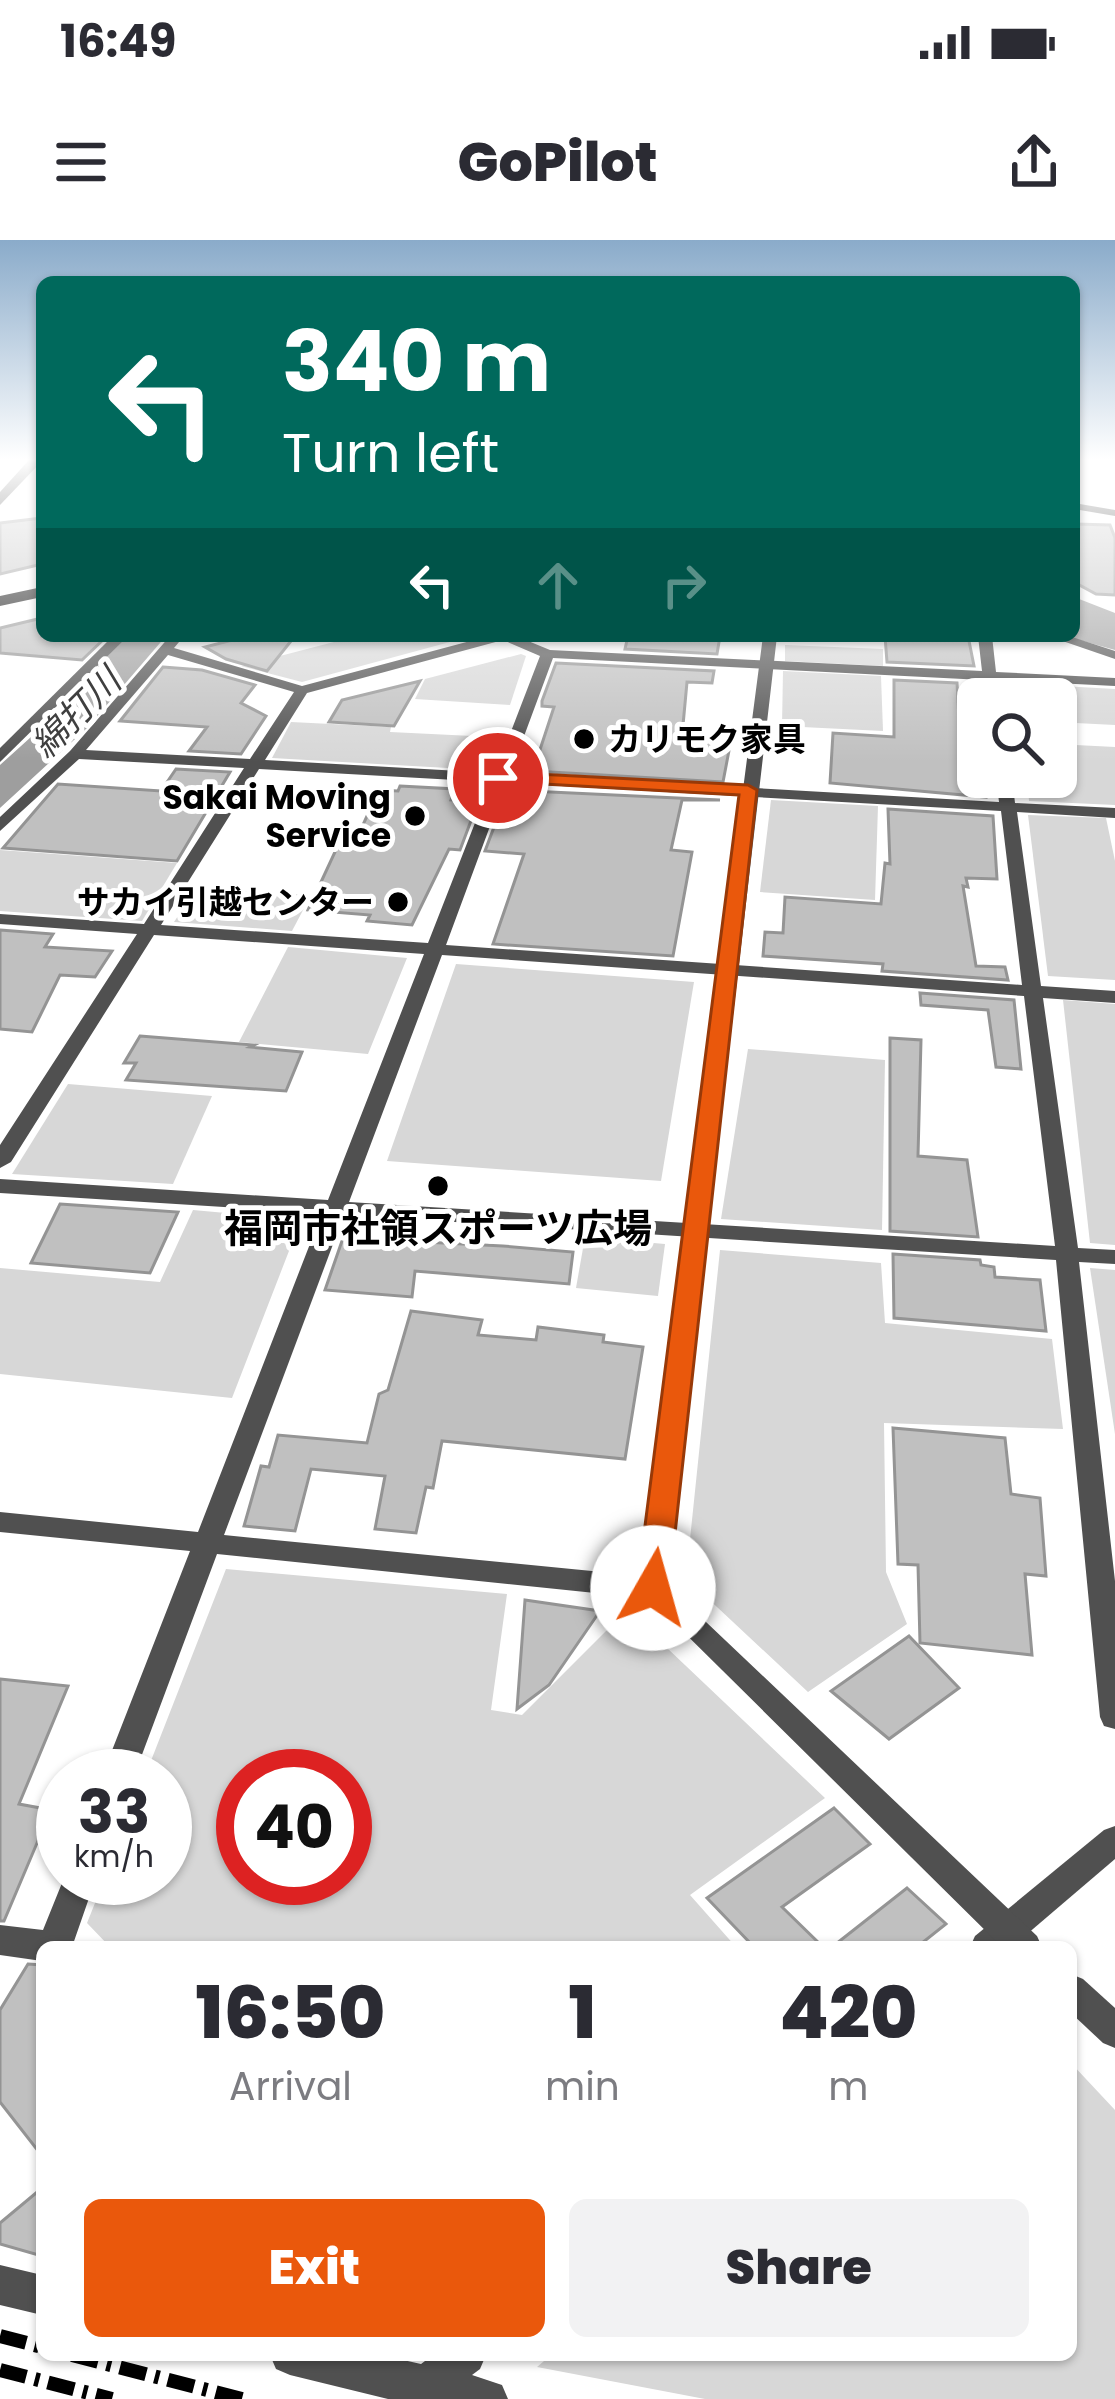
<!DOCTYPE html>
<html lang="en">
<head>
<meta charset="utf-8">
<style>
  body { margin:0; font-family:Poppins,"Noto Sans JP",sans-serif; background:#f2f2f3; color:#2b2b33; height:100vh; display:flex; flex-direction:column; font-size:45px; white-space:nowrap }
  * { box-sizing:border-box; margin:0 }
  p { font-size:39px; color:#7c7c81 }
  .icon { flex:none; width:66px; height:66px; fill:none; stroke:currentColor; stroke-width:2; stroke-linecap:round; stroke-linejoin:round }
  .map { position:relative; flex:1; overflow:hidden }
  .sheet { position:absolute; left:36px; top:1701px; width:1041px; height:420px; display:flex; flex-direction:column; background:#fff; border-radius:18px; box-shadow:0 3px 9px #0004 }
  .sheet>* { flex:none }
  .top-card { position:absolute; left:36px; top:36px; width:1044px; height:366px; border-radius:18px; box-shadow:0 3px 9px #0004; background:#00695c; color:#fff; overflow:hidden }
  .controls { position:absolute; left:957px; top:438px; display:grid; gap:24px }
  .controls a { display:grid; place-items:center; width:120px; height:120px; border-radius:18px; background:#fff; box-shadow:0 3px 9px #0004; font-size:60px }
  .speed { position:absolute; left:36px; top:1509px; display:flex; gap:24px; font-size:60px; font-weight:700; text-align:center }
  .speed>* { display:grid; place-content:center; width:156px; height:156px; border-radius:50%; background:#fff; box-shadow:0 3px 9px #0004; line-height:1 }
  .speed small { font-size:30px; font-weight:400 }
  .speed .limit { border:18px solid #d22; background:#fff; color:#111 }
  .pin { position:absolute; display:grid; place-items:center; width:102px; height:102px; color:#fff; margin:-51px; border:6px solid #fff; border-radius:50%; box-shadow:0 3px 12px #0007 }
  .me { position:absolute; width:132px; margin:-66px; rotate:7deg; stroke-linejoin:round; filter:drop-shadow(0 0 9px #0008) }
  .turn { display:flex; align-items:center; gap:42px; height:252px; padding:0 48px; font-size:54px }
  .turn .icon { width:156px; height:156px; stroke-width:2.5 }
  .turn b { display:block; font-size:84px; line-height:102px }
  .lanes { display:flex; align-items:center; height:114px; padding:0 48px; background:#0003; justify-content:center; gap:60px; direction:ltr }
  .lanes .off { opacity:.35 }
  .eta { display:flex; justify-content:space-evenly; align-items:center; height:204px; text-align:center }
  .eta b { font-size:72px; font-weight:800; line-height:84px }
  .button { display:flex; gap:24px; margin-top:auto; padding:24px 48px }
  .button a { flex:1; height:138px; border-radius:18px; background:#ea580c; color:#fff; font-size:48px; font-weight:800; line-height:138px; text-align:center }
  .button a+a { background:#f2f2f3; color:#2b2b33 }
  .status { display:flex; justify-content:space-between; align-items:center; height:84px; padding:0 60px; background:#fff; direction:ltr }
  .status svg { height:33px; fill:currentColor }
  header { display:flex; justify-content:space-between; align-items:center; height:156px; padding:0 48px; background:#fff; font-size:54px; font-weight:800 }
  .map>svg:first-child { display:block }
  .green { fill:#d7d7d7; fill-rule:evenodd }
  .water { fill:#9e9e9e }
  .building { fill:#c0c0c0; stroke:#949494; stroke-width:3 }
  .lines { fill:none; stroke-linecap:round; stroke-linejoin:round }
  .minor { fill:#505050; fill-rule:evenodd }
  .tertiary { fill:#505050; fill-rule:evenodd }
  .secondary { fill:#1d1d1d; fill-rule:evenodd }
  .primary { fill:#000; fill-rule:evenodd }
  .trunk { fill:#000; fill-rule:evenodd }
  .rail { stroke:#000; stroke-width:14; stroke-dasharray:27 9 4.5 9; stroke-linecap:butt }
  .route { fill:#ea580c; stroke:#983908; stroke-width:3 }
  .poi-dot { fill:#000; stroke:#fff; stroke-width:4.5 }
  .labels { text-anchor:middle; dominant-baseline:central; stroke-width:10; stroke-linejoin:round; paint-order:stroke }
  .far-poi-label { font-size:33px; font-weight:bold; fill:#000; stroke:#fff; text-anchor:end }
  .far-water-label { font-size:36px; font-style:italic; fill:#3f3f3f; stroke:#fff }
  .poi-label { font-size:39px; font-weight:bold; fill:#000; stroke:#fff }
</style>
</head>
<body>
<div class="status"><b>16:49</b><svg viewBox="0 0 49 12"><path d="M0 12V9h3v3zM5 12V6h3v6zM10 12V3h3v9zM15 12V0h3v12zM26 1h20v11H26zM47 4h2v5h-2z"/></svg></div>
<header><svg class="icon" aria-label="menu" viewBox="0 0 24 24"><path d="M4 6h16M4 12h16M4 18h16"/></svg>GoPilot<svg class="icon" aria-label="share" viewBox="0 0 24 24"><path d="M12 15V3M7 8l5-5 5 5M5 13v7h14v-7"/></svg></header>
<div class="map">
<svg width="1115" height="2159" viewBox="0 0 1115 2159">
  <rect width="100%" height="100%" fill="#fff"/>
  <g class="green">
    <path d="M357 396H472L302 442 241 426Z"/>
    <path d="M785 405 883 409V426L785 421Z"/>
    <path d="M521 414 526 416 510 465 415 459 425 439Z"/>
    <path d="M783 431 881 436 883 491 782 486Z"/>
    <path d="M1007 443 1115 449V485L1056 482V459H1012Z"/>
    <path d="M291 482 391 487 390 492 493 497 483 530 272 518Z"/>
    <path d="M1056 504 1115 507V565L1029 561 1027 537H1056Z"/>
    <path d="M771 560 878 566 875 660 760 652Z"/>
    <path d="M1028 575 1106 578 1115 621V740L1048 736Z"/>
    <path d="M0 610 177 623 142 681 0 671Z"/>
    <path d="M197 648 311 655 292 691 174 682Z"/>
    <path d="M288 707 407 718 368 814 239 802Z"/>
    <path d="M456 724 694 742 661 941 387 921Z"/>
    <path d="M1063 760 1115 764V1005L1090 1003Z"/>
    <path d="M748 809 885 820 882 990 721 979Z"/>
    <path d="M68 844 212 856 173 944 12 934Z"/>
    <path d="M193 970 301 980 232 1158 0 1134V1028L160 1042Z"/>
    <path d="M585 997 665 1004 658 1056 576 1048Z"/>
    <path d="M720 1010 881 1023 885 1083 1052 1099 1063 1189 884 1183 886 1332 907 1384 808 1452 686 1338Z"/>
    <path d="M1090 1028 1115 1030V1194Z"/>
    <path d="M226 1329 507 1354 491 1470 522 1475 627 1370 825 1558 690 1655 736 1707H110L87 1683 105 1638H165V1536H145ZM243 1536H345V1638H243Z"/>
    <path d="M1071 1823 1115 1870V2159H705L537 2127 551 2115H1071Z"/>
  </g>
  <g class="water">
    <path d="M1074 357 1115 373V410L1065 396H1074Z"/>
    <path d="M125 396H166L87 488 0 568V525L52 478Z"/>
  </g>
  <g class="building">
    <path d="M42 278V324L0 334V283Z"/>
    <path d="M1075 284 1110 285 1115 298V355L1096 354 1074 342Z"/>
    <path d="M42 378V396H107L82 420 0 413V388Z"/>
    <path d="M248 396H295L267 431 226 419 205 407Z"/>
    <path d="M628 396H720L717 414 625 409Z"/>
    <path d="M885 396H968L974 426 887 422Z"/>
    <path d="M556 423 714 431 712 443 687 442 682 496 731 500 723 542 533 531 554 467 542 466V461Z"/>
    <path d="M163 427 202 430 255 445 241 463 266 476 241 514 189 511 207 487 120 481Z"/>
    <path d="M894 440 957 443 961 513 978 514V537H986V557L830 543 833 493 894 497Z"/>
    <path d="M420 441 394 486 329 482 342 460Z"/>
    <path d="M176 529 230 532 177 621 3 608 58 544 161 551Z"/>
    <path d="M400 546 455 549 451 560 478 562 460 610 449 609 412 685 367 681 370 675 308 670 347 586 362 587 379 550 398 551Z"/>
    <path d="M508 550 720 560H682L671 610 692 612 673 716 493 704 524 614 485 611Z"/>
    <path d="M888 569 993 576 997 639 966 638 968 647 963 646 976 726 1005 727 1008 740 882 731 883 724 763 716 765 692 783 693 785 657 881 664 885 623 890 624Z"/>
    <path d="M0 690 53 694 45 707 112 711 95 737 60 735 32 792 0 789Z"/>
    <path d="M920 753 1014 760 1021 829 996 827 988 770 921 765Z"/>
    <path d="M140 796 254 805 250 807 302 812 286 851 126 840 136 823H124Z"/>
    <path d="M890 798 921 800 918 916 967 920 978 997 890 991Z"/>
    <path d="M60 964 178 972 150 1033 31 1023Z"/>
    <path d="M343 998 503 1006 573 1012 569 1044 415 1031 412 1057 325 1050Z"/>
    <path d="M893 1014 980 1020 981 1025 994 1027 995 1037 1040 1040 1046 1091 894 1078Z"/>
    <path d="M411 1071 482 1080 478 1095 536 1100 538 1087 604 1095 603 1102 643 1107 625 1219 442 1201 433 1248 426 1247 416 1293 375 1289 385 1236 311 1229 295 1291 244 1286 261 1226 269 1227 278 1195 367 1203 379 1154 388 1150Z"/>
    <path d="M893 1188 1005 1198 1011 1254 1040 1258 1046 1336 1025 1334 1032 1415 920 1403 918 1325 898 1324Z"/>
    <path d="M525 1360 600 1371 549 1445 517 1469Z"/>
    <path d="M909 1396 959 1448 889 1499 831 1451Z"/>
    <path d="M0 1439 68 1446 19 1564 51 1570 4 1681H0Z"/>
    <path d="M834 1568 870 1604 782 1667 823 1707H754L707 1658Z"/>
    <path d="M907 1648 946 1684 917 1707H832Z"/>
    <path d="M28 1724 42 1725V1916L0 1862V1770Z"/>
    <path d="M42 1948V2016L0 2004V1983Z"/>
  </g>
  <g class="lines">
    <g class="minor">
      <path d="M113 396H128L0 522V508Z"/>
      <path d="M170 396H184L174 408 302 446 489 396H516L550 410 982 431 978 396H992L996 432 1115 438V446L997 440 999 459H985L983 440 553 418 510 534 999 562 996 537H1012L1015 563 1115 568V578L1017 572 1041 746 1115 751V763L1043 758 1078 1008 1115 1010V1024L1079 1022 1115 1341V1489L1104 1486 1100 1477 1056 1020 344 975 224 1295 653 1337 663 1340 667 1348 663 1356 653 1359 217 1314 134 1536H102L190 1311 0 1292V1272L198 1292 322 973 0 953V939L328 960 424 714 154 695 11 922 0 928V905L137 694 0 684V674L144 684 244 528 79 519 0 591V577L70 511ZM503 400 540 416 495 533 265 520 307 453ZM168 415 294 452 250 519 86 510ZM259 529 491 542 428 703 161 685ZM506 543 1001 571 1022 745 446 705ZM442 715 1024 756 1055 1006 349 962Z"/>
      <path d="M1048 396H1069L1115 411V419Z"/>
      <path d="M1115 1586V1619L1012 1707H970L975 1696 1104 1590Z"/>
      <path d="M64 1638H96L72 1707H42V1721L0 1715V1685L43 1690Z"/>
      <path d="M0 2025 42 2035V2075L0 2065Z"/>
      <path d="M270 2115H381L421 2124 433 2115H486L480 2129 472 2135 502 2145 508 2159H388L290 2135 276 2129Z"/>
    </g>
    <g class="tertiary">
      <path d="M763 396H777L667 1345 1037 1696 1042 1707H1002L639 1348Z"/>
      <path d="M1071 1734 1083 1739 1115 1768V1808L1103 1803 1071 1773Z"/>
    </g>
    <path class="secondary" d="M1074 263 1115 270V276L1074 269Z"/>
    <path class="primary" d="M29 220 42 221 0 265V252Z"/>
    <path class="trunk" d="M42 347V357L0 366V356Z"/>
    <g class="rail">
      <path d="M0 2096 42 2107"/>
      <path d="M72 2115 242 2159"/>
      <path d="M0 2130 112 2159"/>
    </g>
  </g>
  <linearGradient id="sky" x2="0" y2="1"><stop stop-color="#8aabca"/><stop offset="0.42" stop-color="#fff"/><stop offset="1" stop-color="#fff" stop-opacity="0"/></linearGradient>
  <rect width="1115" height="522" fill="url(#sky)"/>
  <path class="route" d="M498 532 748 545 757 550 669 1348 664 1356H641L637 1348 739 555 492 541 489 538Z"/>
  <g class="poi-dot">
    <circle cx="584" cy="499" r="12"/>
    <circle cx="415" cy="576" r="12"/>
    <circle cx="398" cy="662" r="12"/>
    <circle cx="438" cy="946" r="12"/>
  </g>
  <g class="labels">
    <g class="far-poi-label">
      <text x="608" y="499" text-anchor="start">カリモク家具</text>
      <text x="391" y="557">Sakai Moving<tspan x="391" dy="38">Service</tspan></text>
      <text x="374" y="662">サカイ引越センター</text>
    </g>
    <g class="far-water-label">
      <text transform="translate(76 473) rotate(-45)">綿打川</text>
    </g>
    <g class="poi-label">
      <text x="438" y="988">福岡市社領スポーツ広場</text>
    </g>
  </g>
</svg>
<div class="controls">
<a><svg class="icon" aria-label="search" viewBox="0 0 24 24"><circle cx="10" cy="10" r="6"/><path d="M15 15l6 6"/></svg></a>
</div>
<div class="speed"><div>33<small>km/h</small></div><div class="limit">40</div></div>
<div class="pin" style="left:498px;top:538px;background:#d93025"><svg class="icon" aria-label="arrive" viewBox="0 0 24 24"><path d="M6 21V4h12l-3 4 3 4H6"/></svg></div>
<svg class="me" style="left:653px;top:1348px" viewBox="-20 -20 40 40"><circle r="19" fill="#fff"/><path d="M0-13L10 11 0 6-10 11z" fill="#ea580c"/></svg>
<div class="top-card">
<div class="turn"><svg class="icon" aria-label="left" viewBox="0 0 24 24"><path d="M17 20v-9H6M10 6l-5 5 5 5"/></svg><div><b>340 m</b>Turn left</div></div>
<div class="lanes"><svg class="icon" aria-label="left" viewBox="0 0 24 24"><path d="M17 20v-9H6M10 6l-5 5 5 5"/></svg><svg class="icon off" aria-label="ahead" viewBox="0 0 24 24"><path d="M12 20V5M6 11l6-6 6 6"/></svg><svg class="icon off" aria-label="right" viewBox="0 0 24 24"><path d="M7 20v-9h11M14 6l5 5-5 5"/></svg></div>
</div>
<section class="sheet">
<div class="eta">
<div><b>16:50</b><p>Arrival</p></div>
<div><b>1</b><p>min</p></div>
<div><b>420</b><p>m</p></div>
</div>
<div class="button"><a>Exit</a><a>Share</a></div>
</section>
</div>
</body>
</html>
